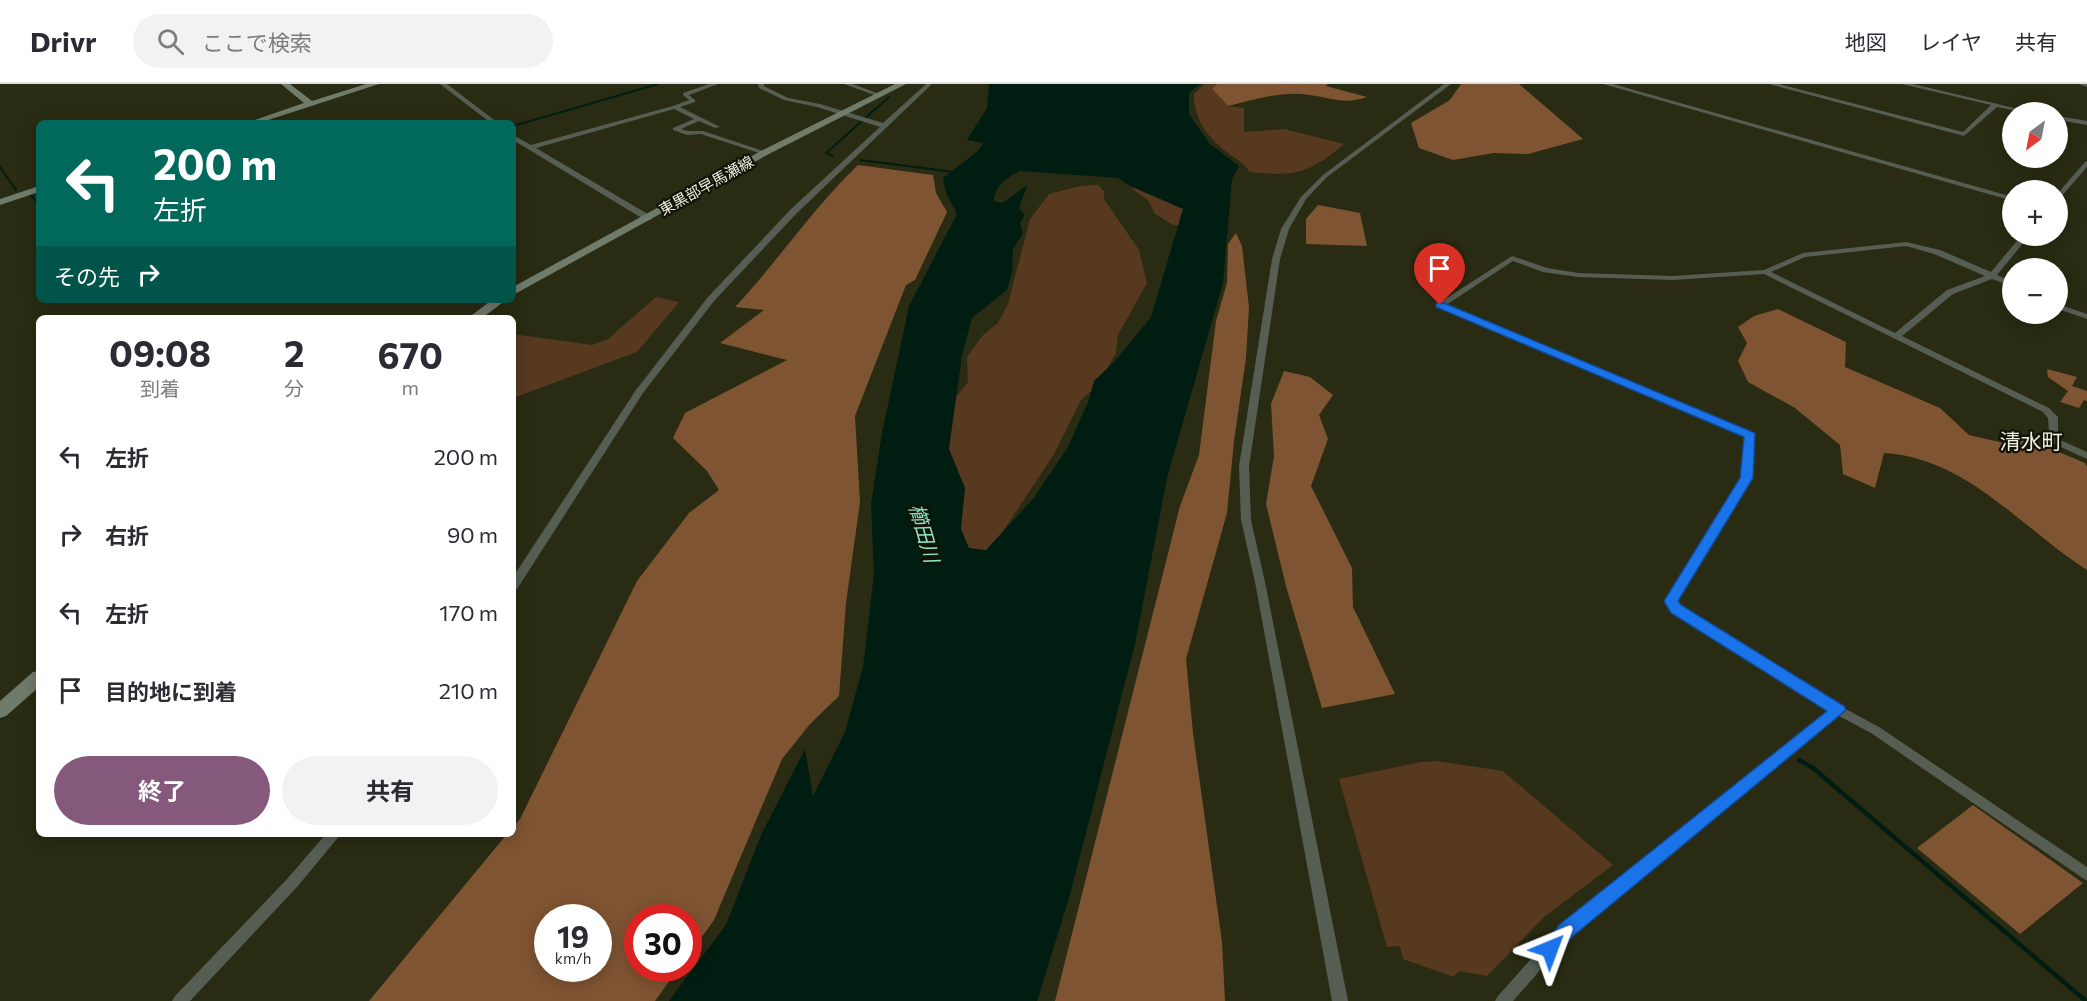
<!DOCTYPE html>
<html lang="ja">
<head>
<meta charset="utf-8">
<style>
  body { margin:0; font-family:Commissioner,"Noto Sans JP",sans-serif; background:#f2f2f3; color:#2b2b33; height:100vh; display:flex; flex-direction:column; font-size:22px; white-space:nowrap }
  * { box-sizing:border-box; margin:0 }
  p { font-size:20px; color:#7c7c81 }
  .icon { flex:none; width:33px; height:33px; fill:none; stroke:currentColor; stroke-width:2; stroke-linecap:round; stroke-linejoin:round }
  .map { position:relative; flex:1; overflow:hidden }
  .sheet { position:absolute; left:36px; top:231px; width:480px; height:522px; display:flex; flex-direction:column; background:#fff; border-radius:9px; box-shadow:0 3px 15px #0003 }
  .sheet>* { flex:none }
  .top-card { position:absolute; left:36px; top:36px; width:480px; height:183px; border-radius:9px; box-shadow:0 3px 15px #0003; background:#00695c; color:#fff; overflow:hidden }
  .needle { width:39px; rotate:212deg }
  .buttons { position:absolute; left:2002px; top:18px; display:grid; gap:12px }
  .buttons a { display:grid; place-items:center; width:66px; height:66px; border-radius:50%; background:#fff; box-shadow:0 3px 15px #0003; font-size:30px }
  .speed { position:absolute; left:534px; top:820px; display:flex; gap:12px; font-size:30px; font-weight:700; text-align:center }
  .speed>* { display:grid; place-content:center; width:78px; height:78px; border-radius:50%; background:#fff; box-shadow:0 3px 15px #0003; line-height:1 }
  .speed small { font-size:15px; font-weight:400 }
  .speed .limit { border:9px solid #d22; background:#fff; color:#111 }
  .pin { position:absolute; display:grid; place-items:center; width:51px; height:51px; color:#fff; margin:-62px -26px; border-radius:50% 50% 50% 0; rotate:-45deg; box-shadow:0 0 6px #0007 }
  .pin .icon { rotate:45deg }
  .me { position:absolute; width:66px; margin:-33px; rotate:44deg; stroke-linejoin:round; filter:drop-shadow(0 0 4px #0008) }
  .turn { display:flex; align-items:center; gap:21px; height:126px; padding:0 18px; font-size:27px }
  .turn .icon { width:78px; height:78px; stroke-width:2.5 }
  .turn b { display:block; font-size:42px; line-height:51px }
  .then { display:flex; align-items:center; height:57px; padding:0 18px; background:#0003; gap:12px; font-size:22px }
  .eta { display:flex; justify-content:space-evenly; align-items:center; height:102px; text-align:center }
  .eta b { font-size:36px; font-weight:700; line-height:42px }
  .action { display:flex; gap:12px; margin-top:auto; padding:12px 18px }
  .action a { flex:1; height:69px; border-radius:36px; background:#85597c; color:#fff; font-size:24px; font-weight:700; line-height:69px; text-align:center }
  .action a+a { background:#f2f2f3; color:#2b2b33 }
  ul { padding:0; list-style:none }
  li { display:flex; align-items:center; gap:18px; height:78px; padding:0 18px }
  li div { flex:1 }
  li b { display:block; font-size:22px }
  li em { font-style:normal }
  header { display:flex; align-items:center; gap:36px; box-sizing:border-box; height:84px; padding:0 30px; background:#fff; border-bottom:2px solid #e1e1e2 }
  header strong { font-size:28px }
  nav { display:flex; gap:33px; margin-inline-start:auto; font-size:21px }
  .search { width:420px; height:54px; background:#f2f2f3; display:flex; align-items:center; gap:15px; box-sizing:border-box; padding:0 21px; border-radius:33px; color:#7c7c81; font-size:22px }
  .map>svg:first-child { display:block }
  .green { fill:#573920 }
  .forest { fill:#7f5432; fill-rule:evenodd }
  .water { fill:#001d12; fill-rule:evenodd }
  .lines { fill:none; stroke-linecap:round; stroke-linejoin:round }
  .stream-far1 { stroke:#001d12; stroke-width:2 }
  .stream { stroke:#001d12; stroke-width:4.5 }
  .street { fill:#565e54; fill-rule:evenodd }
  .secondary { fill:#6f7b6b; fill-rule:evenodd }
  .route { fill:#1a73e8; stroke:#114b97; stroke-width:1.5 }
  .labels { text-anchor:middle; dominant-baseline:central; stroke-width:4.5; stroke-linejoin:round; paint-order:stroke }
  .far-street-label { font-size:15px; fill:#eff1e1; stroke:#121208 }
  .water-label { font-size:20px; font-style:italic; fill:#8ae6bf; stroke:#121208 }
  .quarter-label { font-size:21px; fill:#eff1e1; stroke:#121208 }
</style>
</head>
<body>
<header>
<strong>Drivr</strong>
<div class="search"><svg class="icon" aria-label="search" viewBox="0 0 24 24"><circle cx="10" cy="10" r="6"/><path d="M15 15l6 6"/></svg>ここで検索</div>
<nav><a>地図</a><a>レイヤ</a><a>共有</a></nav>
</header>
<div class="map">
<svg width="2087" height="917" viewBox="0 0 2087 917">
  <rect width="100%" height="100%" fill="#292b12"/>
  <g class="green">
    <path d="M1204 0H1217L1212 5 1228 22 1244 24V48L1284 45 1344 60C1309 90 1294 93 1249 88 1246 80 1239 77 1232 72 1210 56 1194 38 1194 10Z"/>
    <path d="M1136 96 1188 106 1182 142 1173 141 1155 130 1148 116 1132 105Z"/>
    <path d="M1098 101 1104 107V115L1139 166 1147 199 1118 251 1116 269 1098 301 1081 316 1054 370 982 479 935 454 950 320 968 298 967 273 983 251 998 239 1008 220 1030 135 1049 110 1080 102Z"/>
    <path d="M656 213 679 218 637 268 513 314V250L592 261 608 255Z"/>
    <path d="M1437 677 1503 687 1613 781 1544 833 1487 892 1459 887 1454 893 1403 875 1400 862 1387 863 1339 695 1421 678Z"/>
  </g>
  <g class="forest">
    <path d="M1217 0H1328L1326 2 1367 13C1342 22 1327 12 1302 10 1278 8 1252 16 1228 22L1212 5Z"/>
    <path d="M1461 0H1519L1583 55 1528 70 1494 69 1453 76 1419 64 1411 39 1450 16Z"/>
    <path d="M858 81 933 91 936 109 947 128 915 196 906 201 855 332 860 418 846 519 839 612 810 640 782 675 714 836 689 871 688 834H638V885H678L655 917H369L507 750H513V743L520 735 637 497 689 429 719 406 707 387 673 354 685 329 787 276 720 259 764 226 735 223C778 177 813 124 858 81ZM548 834H598V885H548Z"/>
    <path d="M1318 121 1360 129 1367 162 1306 160V135Z"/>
    <path d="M1236 149 1242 162 1249 223 1246 274 1234 357 1227 429 1186 575 1193 649 1222 858 1225 917H1055L1180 422 1199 371 1216 237 1227 199 1228 160Z"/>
    <path d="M1778 225 1846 258 1845 283 1940 324 1969 351 2004 359 2021 352 2085 379 2087 383V486C2021 444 1967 374 1884 369L1875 404 1843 390 1840 361 1795 324 1748 298 1738 277 1747 259 1738 243 1754 232Z"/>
    <path d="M2047 285 2077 293 2072 302 2087 307V317L2084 316 2079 324 2060 318 2068 307 2048 293Z"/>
    <path d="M1284 287 1310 293 1333 311 1319 331 1328 355 1311 402 1352 484 1353 523 1395 610 1322 624 1286 502 1266 420 1274 372 1271 320Z"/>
    <path d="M1973 721 2083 799 2020 850 1917 764Z"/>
  </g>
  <path class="water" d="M989 0H1200L1189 9V30L1209 59 1239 82 1232 95 1223 199 1167 394 1135 560 1069 814 1037 917H669L726 841 761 751 805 665 813 712 845 648 863 583 874 490 871 420 882 349 909 222 957 130 946 109 943 94 979 66 983 59 967 56 987 24ZM1020 87 1118 94 1130 102 1183 125 1151 233 1114 278 1094 297 1089 316 1068 363 1033 415 986 466 969 464 961 445 965 404 949 365 962 271 972 234 1007 206 1012 188 1013 165 1023 149 1020 139 1025 131 1019 124 1027 102C1016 107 1012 114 1001 119L994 117C995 101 1007 94 1020 87Z"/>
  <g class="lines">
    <g class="stream-far1">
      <path d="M513 42 658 0"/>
      <path d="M833 72 826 69 889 13"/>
      <path d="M860 76 954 88"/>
      <path d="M0 83 16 106"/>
      <path d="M31 111 39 121"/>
    </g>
    <path class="stream" d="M1799 676 1813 684 2086 917"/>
    <g class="street">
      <path d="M440 0H447L498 39H491Z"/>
      <path d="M709 0H718L689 11 695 16V18L680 23 720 43 715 44 699 37 681 45 687 47H703L766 68V70H762L701 50 687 51 673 46V44L694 35 674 25 536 64 651 132V136H645L513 56V51L531 61 673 22 689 16 683 11V9Z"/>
      <path d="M758 0H764V2L788 14 820 20 883 39 926 0H932L797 129 714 217 643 309 517 505 513 506V493L636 306 708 213 791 125 880 43 817 23 784 16 759 4Z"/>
      <path d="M844 0H853L882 11 877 12Z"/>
      <path d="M1444 0H1451L1327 93 1306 115 1289 145 1280 175 1249 382 1251 436 1265 498 1348 917H1332L1255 498 1241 436 1239 382 1272 175 1281 145 1301 113 1323 91Z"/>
      <path d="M1603 0H1613L2013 113V117Z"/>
      <path d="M1769 0H1779L1963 48 1991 21 1902 0H1913L2031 28H2022L1997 23 1964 52Z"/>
      <path d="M2080 0H2087V3L2081 1Z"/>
      <path d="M2058 32 2087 37V41L2058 36Z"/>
      <path d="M2087 77V83L2060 114 2058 115V109L2085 78Z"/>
      <path d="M2021 152H2029L1997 191 2013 198V203L1992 195 1953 210 1902 252 2049 324 2058 333V355L2087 368V375L2050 358 2048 334 2043 328 1764 190 1673 196 1578 193 1543 188 1513 177 1446 221 1753 349 1755 351 1752 394 1677 517 1680 522 1842 623 1879 643 2087 783V797L1871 649 1839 632 1570 852 1513 917H1495L1498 912 1560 842 1829 626 1672 528 1665 517 1742 394 1745 352 1436 221 1512 172 1547 184 1578 189 1673 192 1764 186 1803 169 1906 158 1940 166 1991 188ZM1906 162 1934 170 1985 192 1947 206 1895 249 1771 188 1805 173Z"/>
      <path d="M2058 220 2087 230V235L2058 225Z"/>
      <path d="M326 750H341L297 803 190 917H172L175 912 287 795Z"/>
    </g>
    <g class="secondary">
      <path d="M281 0H290L312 17 366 0H379L259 39H246L304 19Z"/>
      <path d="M895 0H906L767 71 513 211V203L761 67Z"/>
      <path d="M39 102V108L0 121V115Z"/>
      <path d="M492 216H506L482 234H468Z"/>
      <path d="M39 587V603L6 632 0 634V617L33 588Z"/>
    </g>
  </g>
  <path class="route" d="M1436 219H1444L1755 349 1753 394 1678 517 1681 521 1844 622 1846 626 1572 853 1557 871 1550 873 1543 871 1540 865 1559 841 1827 627 1671 529 1664 517 1740 394 1744 353 1436 223Z"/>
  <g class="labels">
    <g class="far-street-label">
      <text transform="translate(706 101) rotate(-29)">東黒部早馬瀬線</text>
    </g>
    <g class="water-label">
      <text transform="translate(925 449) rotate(74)">櫛田川</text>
    </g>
    <g class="quarter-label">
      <text x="2031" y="356">清水町</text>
    </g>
  </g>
</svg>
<div class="buttons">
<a><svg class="needle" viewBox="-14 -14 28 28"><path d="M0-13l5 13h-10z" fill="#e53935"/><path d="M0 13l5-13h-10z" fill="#7c7c81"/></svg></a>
<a>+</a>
<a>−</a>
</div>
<div class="speed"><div>19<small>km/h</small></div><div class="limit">30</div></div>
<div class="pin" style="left:1440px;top:221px;background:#d93025"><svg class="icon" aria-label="arrive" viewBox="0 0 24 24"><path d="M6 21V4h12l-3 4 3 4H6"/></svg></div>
<svg class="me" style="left:1550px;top:865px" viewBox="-20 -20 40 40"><path d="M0-17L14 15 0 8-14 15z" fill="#1a73e8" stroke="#fff" stroke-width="4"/></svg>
<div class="top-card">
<div class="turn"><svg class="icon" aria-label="left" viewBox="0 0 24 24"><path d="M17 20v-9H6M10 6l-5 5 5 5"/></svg><div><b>200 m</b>左折</div></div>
<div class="then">その先<svg class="icon" aria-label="right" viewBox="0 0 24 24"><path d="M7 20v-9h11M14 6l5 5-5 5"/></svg></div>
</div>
<section class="sheet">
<div class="eta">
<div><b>09:08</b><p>到着</p></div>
<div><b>2</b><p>分</p></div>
<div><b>670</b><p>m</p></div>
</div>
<ul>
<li><svg class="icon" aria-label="left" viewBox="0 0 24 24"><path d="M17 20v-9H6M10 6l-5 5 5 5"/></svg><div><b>左折</b></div><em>200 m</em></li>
<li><svg class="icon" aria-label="right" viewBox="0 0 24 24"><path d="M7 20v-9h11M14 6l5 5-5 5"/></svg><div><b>右折</b></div><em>90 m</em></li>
<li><svg class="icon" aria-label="left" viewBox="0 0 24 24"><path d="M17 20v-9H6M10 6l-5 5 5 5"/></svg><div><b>左折</b></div><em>170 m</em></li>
<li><svg class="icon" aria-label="arrive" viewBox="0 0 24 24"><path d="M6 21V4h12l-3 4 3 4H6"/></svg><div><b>目的地に到着</b></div><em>210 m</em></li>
</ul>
<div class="action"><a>終了</a><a>共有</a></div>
</section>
</div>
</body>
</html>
